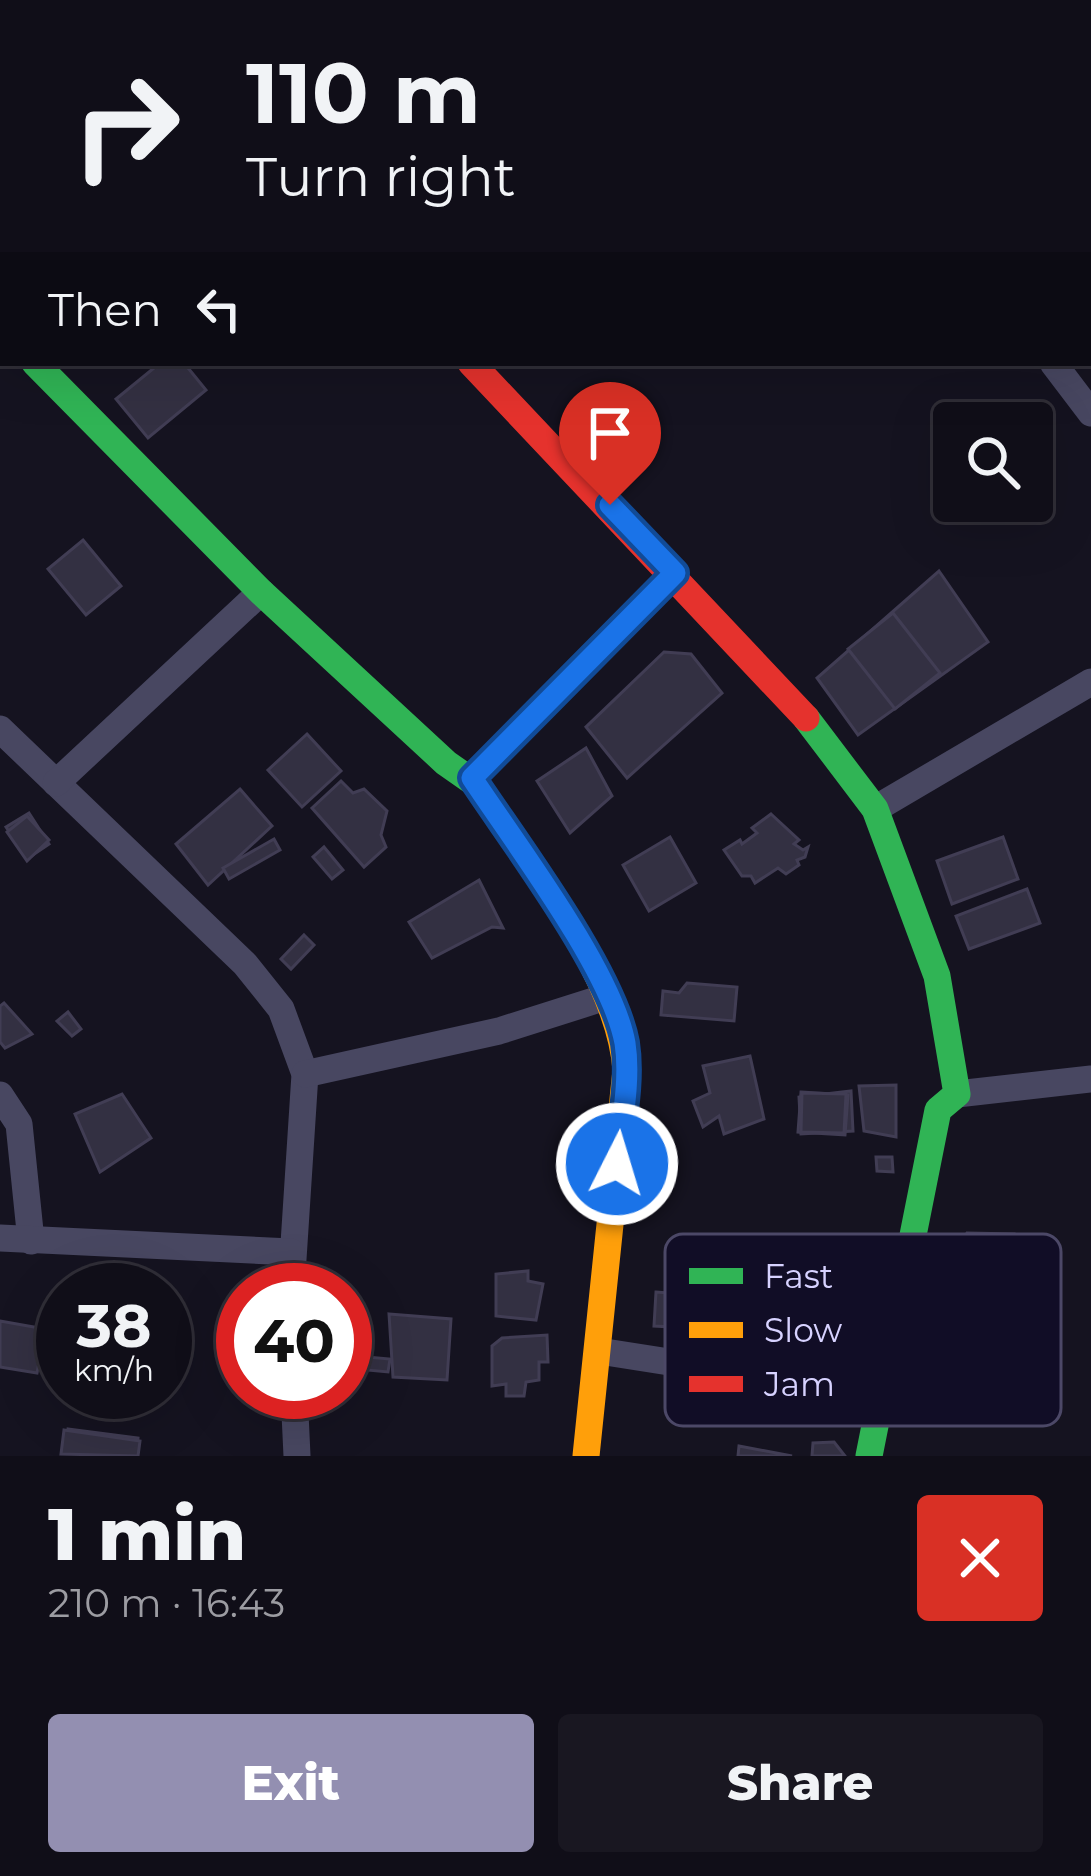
<!DOCTYPE html>
<html lang="en">
<head>
<meta charset="utf-8">
<style>
  body { margin:0; font-family:Montserrat,sans-serif; background:#191721; color:#f1f3f6; height:100vh; display:flex; flex-direction:column; font-size:45px; white-space:nowrap }
  * { box-sizing:border-box; margin:0 }
  p { font-size:39px; color:#9c9ca2 }
  .icon { flex:none; width:66px; height:66px; fill:none; stroke:currentColor; stroke-width:2; stroke-linecap:round; stroke-linejoin:round }
  .map { position:relative; height:1456px; overflow:hidden }
  .drawer { display:flex; flex-direction:column; background:#100e18; flex:1 }
  .drawer>* { flex:none }
  .banner { position:absolute; left:0px; top:0px; width:1092px; height:366px; box-shadow:0 12px 48px #0002,0 0 0 3px #302e37; background:#100e18; color:#f1f3f6; overflow:hidden }
  .tools { position:absolute; left:933px; top:402px; display:grid; gap:24px }
  .tools a { display:grid; place-items:center; width:120px; height:120px; border-radius:12px; background:#100e18; box-shadow:0 12px 48px #0002,0 0 0 3px #302e37; font-size:60px }
  .speed { position:absolute; left:36px; top:1263px; display:flex; gap:24px; font-size:60px; font-weight:700; text-align:center }
  .speed>* { display:grid; place-content:center; width:156px; height:156px; border-radius:50%; background:#100e18; box-shadow:0 12px 48px #0002,0 0 0 3px #302e37; line-height:1 }
  .speed small { font-size:30px; font-weight:400 }
  .speed .limit { border:18px solid #d22; background:#fff; color:#111 }
  .pin { position:absolute; display:grid; place-items:center; width:102px; height:102px; color:#fff; margin:-123px -51px; border-radius:50% 50% 50% 0; rotate:-45deg; box-shadow:0 0 12px #0007 }
  .pin .icon { rotate:45deg }
  .me { position:absolute; width:132px; margin:-66px; rotate:5deg; stroke-linejoin:round; filter:drop-shadow(0 0 9px #0008) }
  .turn { display:flex; align-items:center; gap:42px; height:252px; padding:0 48px; font-size:54px }
  .turn .icon { width:156px; height:156px; stroke-width:2.5 }
  .turn b { display:block; font-size:84px; line-height:102px }
  .then { display:flex; align-items:center; height:114px; padding:0 48px; background:#0003; gap:24px; font-size:45px }
  .round { display:grid; place-items:center; flex:none; width:126px; height:126px; border-radius:12px; background:#191721 }
  .headline { display:flex; align-items:center; justify-content:space-between; height:204px; padding:0 48px }
  h1 { font-size:72px; font-weight:800; line-height:90px }
  .primary-button { display:flex; gap:24px; margin-top:auto; padding:24px 48px }
  .primary-button a { flex:1; height:138px; border-radius:12px; background:#938fb1; color:#fff; font-size:48px; font-weight:800; line-height:138px; text-align:center }
  .primary-button a+a { background:#191721; color:#f1f3f6 }
  .map>svg:first-child { display:block }
  .building { fill:#333042; stroke:#413d54; stroke-width:3 }
  .lines { fill:none; stroke-linecap:round; stroke-linejoin:round }
  .street { stroke:#484761; stroke-width:27 }
  .fast { stroke:#30b455; stroke-width:27 }
  .slow { stroke:#ff9f0a; stroke-width:27 }
  .jam { stroke:#e5322d; stroke-width:27 }
  .route-casing { stroke:#114b97; stroke-width:30 }
  .route { stroke:#1a73e8; stroke-width:21 }
  .key { fill:#110d26; stroke:#4c4867; stroke-width:3 }
  .key-label { font-size:33px; fill:#d7d2ff }
</style>
</head>
<body>
<div class="map">
<svg width="1091" height="1456" viewBox="0 0 1091 1456">
  <rect width="100%" height="100%" fill="#151320"/>
  <g class="building">
    <path d="M836 0H878L881 3H832Z"/>
    <path d="M837 0H885L888 3H834Z"/>
    <path d="M160 363H184L206 390 148 438 116 399Z"/>
    <path d="M83 540 121 586 86 615 48 569Z"/>
    <path d="M939 571 988 642 858 735 817 678Z"/>
    <path d="M893 613 940 673 895 709 848 649Z"/>
    <path d="M664 652 691 654 722 693 627 778 586 727Z"/>
    <path d="M307 734 341 771 302 807 268 770Z"/>
    <path d="M586 748 612 796 570 833 537 781Z"/>
    <path d="M341 781 353 793 364 789 387 811 381 835 386 847 364 867 312 808Z"/>
    <path d="M240 789 272 826 208 885 176 844Z"/>
    <path d="M29 813 49 844 27 859 6 827Z"/>
    <path d="M771 814 799 840 794 844 803 850 808 847 805 857 797 860 799 865 786 874 778 868 755 883 751 876H742L724 850 740 840 742 844 757 833 752 828Z"/>
    <path d="M27 816 49 840 27 861 7 832Z"/>
    <path d="M670 837 696 883 649 911 623 865Z"/>
    <path d="M1003 837 1018 879 952 904 937 861Z"/>
    <path d="M274 839 280 850 229 879 223 868Z"/>
    <path d="M324 847 343 870 332 879 313 857Z"/>
    <path d="M479 880 503 928 492 927 432 958 409 922Z"/>
    <path d="M1027 889 1040 923 969 949 956 916Z"/>
    <path d="M304 935 314 945 291 969 281 959Z"/>
    <path d="M687 983 737 987 734 1021 661 1015 663 991 679 993Z"/>
    <path d="M4 1003 32 1034 5 1048 0 1042V1006Z"/>
    <path d="M68 1012 81 1029 72 1036 57 1021Z"/>
    <path d="M750 1056 764 1119 724 1134 719 1116 703 1127 693 1101 710 1093 703 1066Z"/>
    <path d="M896 1085V1137L864 1131 859 1086Z"/>
    <path d="M851 1091 853 1131 801 1134 799 1097Z"/>
    <path d="M801 1092 848 1095 845 1135 798 1132Z"/>
    <path d="M802 1093 846 1094 844 1133 801 1132Z"/>
    <path d="M122 1094 151 1138 100 1172 75 1114Z"/>
    <path d="M876 1157H892L893 1172 877 1171Z"/>
    <path d="M967 1233 1014 1234 1012 1276 984 1278 979 1265 967 1264 972 1248 960 1247Z"/>
    <path d="M528 1271V1281L543 1284 536 1320 496 1316V1274Z"/>
    <path d="M656 1292 732 1298 726 1356 671 1345 672 1327 654 1326Z"/>
    <path d="M389 1314 451 1319 447 1380 393 1377Z"/>
    <path d="M0 1321 45 1329 37 1373 0 1367Z"/>
    <path d="M547 1335 548 1362H539V1380L526 1382 524 1396H506V1384L492 1386V1346L502 1338Z"/>
    <path d="M345 1355 390 1359 388 1372 345 1368Z"/>
    <path d="M68 1429 138 1438 136 1456 65 1449Z"/>
    <path d="M64 1430 140 1441 138 1456 61 1454Z"/>
    <path d="M834 1442 845 1456H812L813 1443Z"/>
    <path d="M739 1446 792 1456H738Z"/>
  </g>
  <g class="lines">
    <g class="street">
      <path d="M73 0 76 3"/>
      <path d="M720 0 723 3"/>
      <path d="M0 331 3 334"/>
      <path d="M1089 339 1091 337"/>
      <path d="M1053 363 1091 413"/>
      <path d="M0 729 245 964 281 1009 305 1074 291 1290"/>
      <path d="M472 778 675 573"/>
      <path d="M56 783 261 592"/>
      <path d="M875 809 1091 682"/>
      <path d="M305 1074 499 1031 609 996"/>
      <path d="M957 1094 1091 1079"/>
      <path d="M0 1095 19 1124 31 1241"/>
      <path d="M0 1238 291 1252"/>
      <path d="M599 1351 879 1395"/>
      <path d="M294 1392 297 1456"/>
    </g>
    <g class="fast">
      <path d="M35 363 261 592 446 763 476 784"/>
      <path d="M806 718 875 809 937 976 957 1094 938 1110 869 1456"/>
    </g>
    <path class="slow" d="M476 784C528 864 619 974 626 1070L586 1456"/>
    <path class="jam" d="M471 363 806 718"/>
  </g>
  <g class="lines">
    <g class="route-casing">
      <path id="route" d="M610 505 675 573 472 778C515 843 612 971 625 1043 631 1081 621 1126 617 1164"/>
    </g>
    <use href="#route" class="route"/>
  </g>
  <rect x="665" y="1234" width="396" height="192" rx="18" class="key"/>
  <rect x="689" y="1268" width="54" height="16" fill="#30b455"/>
  <rect x="689" y="1322" width="54" height="16" fill="#ff9f0a"/>
  <rect x="689" y="1376" width="54" height="16" fill="#e5322d"/>
  <g class="key-label">
    <text x="764" y="1288">Fast</text>
    <text x="764" y="1342">Slow</text>
    <text x="764" y="1396">Jam</text>
  </g>
</svg>
<div class="tools">
<a><svg class="icon" aria-label="search" viewBox="0 0 24 24"><circle cx="10" cy="10" r="6"/><path d="M15 15l6 6"/></svg></a>
</div>
<div class="speed"><div>38<small>km/h</small></div><div class="limit">40</div></div>
<div class="pin" style="left:610px;top:505px;background:#d93025"><svg class="icon" aria-label="arrive" viewBox="0 0 24 24"><path d="M6 21V4h12l-3 4 3 4H6"/></svg></div>
<svg class="me" style="left:617px;top:1164px" viewBox="-20 -20 40 40"><circle r="17" fill="#1a73e8" stroke="#fff" stroke-width="3"/><path d="M0-11L8 9 0 5-8 9z" fill="#fff"/></svg>
<div class="banner">
<div class="turn"><svg class="icon" aria-label="right" viewBox="0 0 24 24"><path d="M7 20v-9h11M14 6l5 5-5 5"/></svg><div><b>110 m</b>Turn right</div></div>
<div class="then">Then<svg class="icon" aria-label="left" viewBox="0 0 24 24"><path d="M17 20v-9H6M10 6l-5 5 5 5"/></svg></div>
</div>
</div>
<section class="drawer">
<div class="headline"><div><h1>1 min</h1><p>210 m · 16:43</p></div><a class="round" style="background:#d93025;color:#fff"><svg class="icon" aria-label="close" viewBox="0 0 24 24"><path d="M6 6l12 12M18 6L6 18"/></svg></a></div>
<div class="primary-button"><a>Exit</a><a>Share</a></div>
</section>
</body>
</html>
